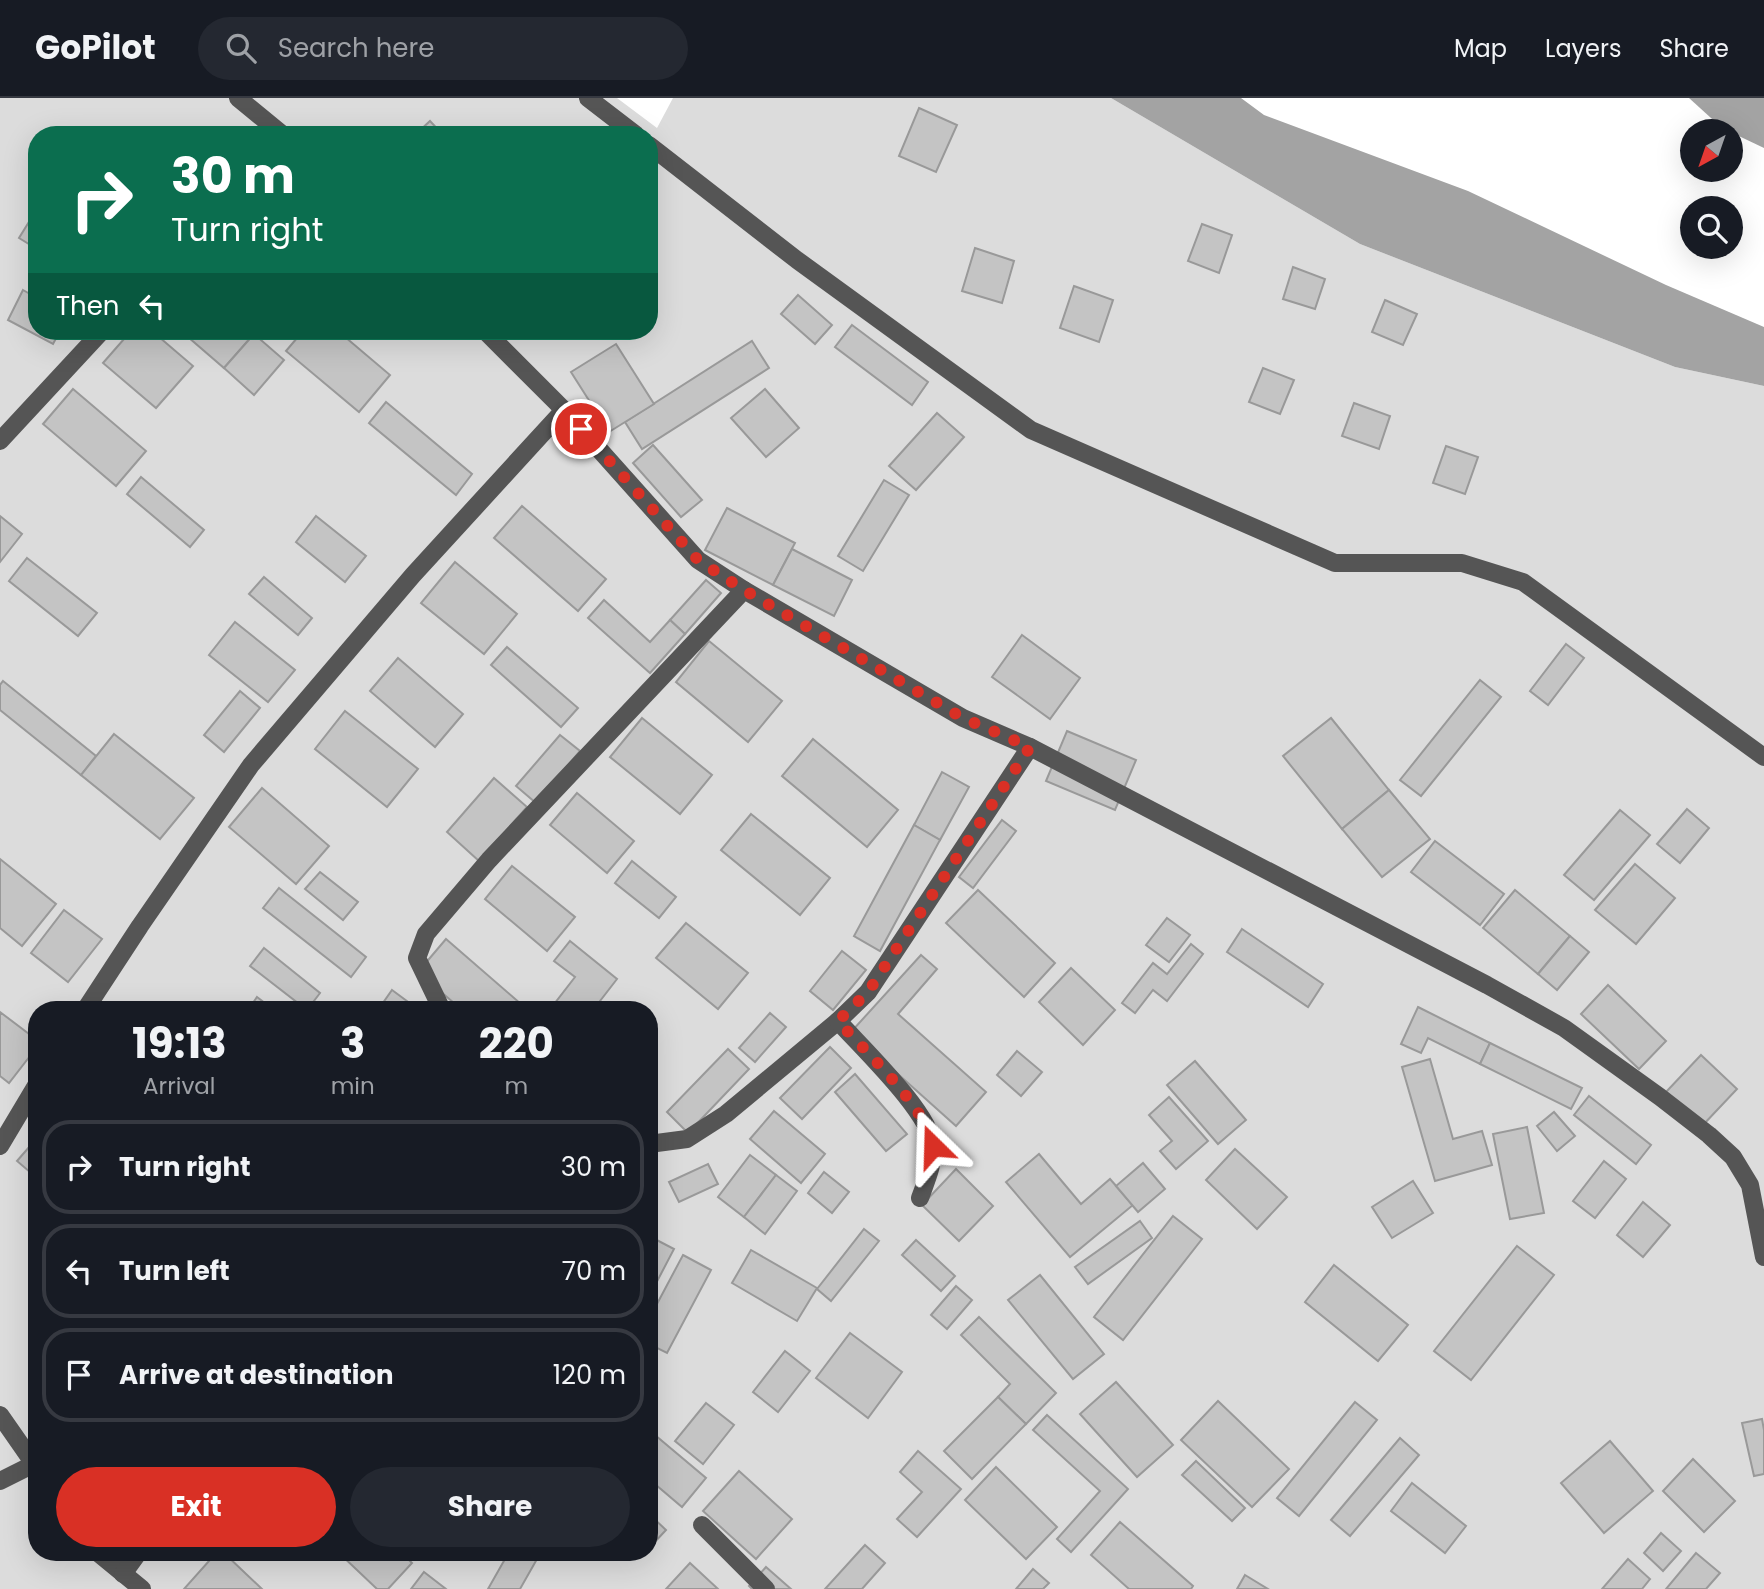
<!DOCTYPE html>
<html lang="en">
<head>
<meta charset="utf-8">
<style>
  body { margin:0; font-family:Poppins,sans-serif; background:#242831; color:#f1f3f6; height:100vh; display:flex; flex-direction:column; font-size:26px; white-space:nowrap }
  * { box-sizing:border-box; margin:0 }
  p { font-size:23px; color:#9ea1a6 }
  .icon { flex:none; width:38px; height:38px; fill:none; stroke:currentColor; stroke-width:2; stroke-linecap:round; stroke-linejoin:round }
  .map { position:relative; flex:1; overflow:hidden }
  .details { position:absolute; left:28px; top:903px; width:630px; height:560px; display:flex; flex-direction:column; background:#171b24; border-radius:28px; box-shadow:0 7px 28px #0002 }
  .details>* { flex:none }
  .guide { position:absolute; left:28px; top:28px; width:630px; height:214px; border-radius:28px; box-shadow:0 7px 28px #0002; background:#0b6e4f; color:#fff; overflow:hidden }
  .needle { width:46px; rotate:220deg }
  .fabs { position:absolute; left:1680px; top:21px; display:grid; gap:14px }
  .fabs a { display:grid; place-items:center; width:63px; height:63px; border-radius:50%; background:#171b24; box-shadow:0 7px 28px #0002; font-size:35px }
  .pin { position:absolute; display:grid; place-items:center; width:60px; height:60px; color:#fff; margin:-30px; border:4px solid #fff; border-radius:50%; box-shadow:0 2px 7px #0007 }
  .me { position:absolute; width:77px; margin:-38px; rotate:338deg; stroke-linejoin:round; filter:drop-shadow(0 0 5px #0008) }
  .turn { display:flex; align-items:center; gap:24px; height:147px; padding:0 28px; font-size:32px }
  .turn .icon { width:91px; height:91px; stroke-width:2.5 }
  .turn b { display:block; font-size:49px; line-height:60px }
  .then { display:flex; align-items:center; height:66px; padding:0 28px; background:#0003; gap:14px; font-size:26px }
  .eta { display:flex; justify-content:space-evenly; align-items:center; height:119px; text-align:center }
  .eta b { font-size:42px; font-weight:700; line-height:49px }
  .button { display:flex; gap:14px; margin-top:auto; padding:14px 28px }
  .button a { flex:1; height:80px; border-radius:42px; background:#d93025; color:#fff; font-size:28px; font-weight:700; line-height:80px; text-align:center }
  .button a+a { background:#242831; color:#f1f3f6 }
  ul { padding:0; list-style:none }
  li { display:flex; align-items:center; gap:21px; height:94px; margin:0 14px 10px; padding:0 14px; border:4px solid #363941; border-radius:28px }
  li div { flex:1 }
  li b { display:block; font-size:26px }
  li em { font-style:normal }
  header { display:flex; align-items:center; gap:42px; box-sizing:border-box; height:98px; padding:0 35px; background:#171b24; border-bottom:2px solid #363941 }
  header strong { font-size:33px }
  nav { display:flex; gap:38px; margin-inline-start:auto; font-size:24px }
  .search { width:490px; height:63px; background:#242831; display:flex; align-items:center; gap:18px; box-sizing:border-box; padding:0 24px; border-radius:38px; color:#9ea1a6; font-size:26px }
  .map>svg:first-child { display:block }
  .green { fill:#dcdcdc; fill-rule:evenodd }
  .water { fill:#a3a3a3 }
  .building { fill:#c4c4c4; stroke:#999; stroke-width:2 }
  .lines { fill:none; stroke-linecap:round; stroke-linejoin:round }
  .minor { stroke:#555; stroke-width:18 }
  .route { stroke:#d93025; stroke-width:12; stroke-dasharray:0 21.6 }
</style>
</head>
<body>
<header>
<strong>GoPilot</strong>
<div class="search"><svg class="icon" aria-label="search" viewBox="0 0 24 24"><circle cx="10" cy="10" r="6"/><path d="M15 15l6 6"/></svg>Search here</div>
<nav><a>Map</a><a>Layers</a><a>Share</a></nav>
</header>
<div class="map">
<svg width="1764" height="1491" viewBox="0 0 1764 1491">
  <rect width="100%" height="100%" fill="#fff"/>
  <path class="green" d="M0 0H617L657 30 673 0H1111L1360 146 1675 269 1764 288V1491H0ZM37 37H649V233H37ZM37 912H649V1454H37Z"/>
  <g class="water">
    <path d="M1111 0H1241L1264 17 1468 93 1666 187 1764 229V288L1675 269 1360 146Z"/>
    <path d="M1689 0H1764V50L1722 30Z"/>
  </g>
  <g class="building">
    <path d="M919 10 957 27 936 74 899 58Z"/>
    <path d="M430 23 443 37H415Z"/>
    <path d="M37 111V151L19 140Z"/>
    <path d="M1202 126 1232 137 1219 175 1188 163Z"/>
    <path d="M975 150 1014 163 1002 205 962 193Z"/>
    <path d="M1293 169 1325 181 1315 211 1283 201Z"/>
    <path d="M1074 188 1113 202 1099 244 1060 230Z"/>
    <path d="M23 192 37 200V233H60L53 246 8 222Z"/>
    <path d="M798 197 832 227 815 246 781 216Z"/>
    <path d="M1385 202 1417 216 1403 247 1372 234Z"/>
    <path d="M852 227 928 284 912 307 835 249Z"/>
    <path d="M131 233H152L193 268 156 310 103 265Z"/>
    <path d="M181 233H251L254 236 224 270Z"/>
    <path d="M303 233H338L390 277 359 314 286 253Z"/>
    <path d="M254 236 284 262 254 297 224 270Z"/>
    <path d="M752 243 769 270 642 351 625 324Z"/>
    <path d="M616 246 654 306 609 334 571 274Z"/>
    <path d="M1263 270 1294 282 1280 316 1249 304Z"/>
    <path d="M73 291 146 353 116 388 43 326Z"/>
    <path d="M765 291 799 330 766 359 731 320Z"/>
    <path d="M386 304 472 376 456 397 369 325Z"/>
    <path d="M1354 305 1390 318 1379 351 1342 338Z"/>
    <path d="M937 315 964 339 916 392 889 368Z"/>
    <path d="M653 347 702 402 681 419 633 365Z"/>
    <path d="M1446 348 1478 359 1465 396 1433 385Z"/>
    <path d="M141 379 204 432 190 449 127 396Z"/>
    <path d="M884 382 909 397 863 473 838 458Z"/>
    <path d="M522 408 606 481 578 513 494 440Z"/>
    <path d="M727 410 795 445 773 487 705 452Z"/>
    <path d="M0 418 22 436 0 464Z"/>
    <path d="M316 418 366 458 345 484 296 444Z"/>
    <path d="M792 451 852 482 834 518 773 487Z"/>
    <path d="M27 460 97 515 78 538 9 483Z"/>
    <path d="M455 464 517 516 484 556 421 505Z"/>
    <path d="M264 479 312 520 298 537 249 496Z"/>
    <path d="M706 482 721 495 685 536 670 522Z"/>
    <path d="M604 502 650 544 670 522 685 536 650 575 588 520Z"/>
    <path d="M235 524 295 572 268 604 209 557Z"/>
    <path d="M1022 537 1080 580 1050 621 992 579Z"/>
    <path d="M709 543 782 603 748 644 676 584Z"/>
    <path d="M1566 546 1584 560 1548 607 1530 593Z"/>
    <path d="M507 549 578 610 561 629 491 567Z"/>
    <path d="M398 560 463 616 435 649 370 593Z"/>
    <path d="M1480 582 1501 599 1421 698 1400 682Z"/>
    <path d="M3 583 96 658 81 677 0 612V587Z"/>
    <path d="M240 593 260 610 224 654 204 637Z"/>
    <path d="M345 613 418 671 387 709 315 651Z"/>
    <path d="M642 620 712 677 680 716 610 659Z"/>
    <path d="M1331 620 1389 692 1342 731 1283 658Z"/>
    <path d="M1067 633 1136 662 1115 712 1046 683Z"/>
    <path d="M114 636 194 700 160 741 81 677Z"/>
    <path d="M560 637 580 653 536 705 516 688Z"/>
    <path d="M813 641 898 712 867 749 782 678Z"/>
    <path d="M942 674 969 689 940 742 914 727Z"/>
    <path d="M494 680 527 709 479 763 447 734Z"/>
    <path d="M262 690 329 748 296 786 229 729Z"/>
    <path d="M1389 692 1430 741 1382 779 1342 731Z"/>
    <path d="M577 695 634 743 607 775 550 727Z"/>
    <path d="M1687 711 1709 730 1680 765 1657 746Z"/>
    <path d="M1620 712 1650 737 1594 802 1564 777Z"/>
    <path d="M751 716 830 780 800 817 721 752Z"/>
    <path d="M1002 722 1016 733 973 790 959 779Z"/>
    <path d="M914 727 940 742 880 853 854 838Z"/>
    <path d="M1435 743 1504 796 1480 827 1411 774Z"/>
    <path d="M0 761 56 806 22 848 0 830Z"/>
    <path d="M632 763 676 799 659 820 615 785Z"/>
    <path d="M1635 766 1675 800 1636 846 1595 812Z"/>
    <path d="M512 768 575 819 547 853 485 801Z"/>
    <path d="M320 774 358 804 343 822 305 791Z"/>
    <path d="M279 790 366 859 351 879 263 810Z"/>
    <path d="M978 792 1055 865 1024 899 946 825Z"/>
    <path d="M1515 792 1570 838 1538 876 1483 830Z"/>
    <path d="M64 812 102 841 68 884 31 855Z"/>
    <path d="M1167 820 1190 837 1169 864 1146 847Z"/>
    <path d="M686 825 748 875 718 911 656 860Z"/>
    <path d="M1242 831 1323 886 1308 909 1227 854Z"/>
    <path d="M1570 838 1589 854 1557 892 1538 876Z"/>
    <path d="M446 841 521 906 515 912H462L418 874Z"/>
    <path d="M570 843 617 881 593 912H562L555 905 575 879 554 863Z"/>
    <path d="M1191 846 1203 856 1167 903 1153 892 1135 915 1122 905 1153 865 1167 876Z"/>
    <path d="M264 850 320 895 307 912 250 868Z"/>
    <path d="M842 853 866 872 833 912 810 893Z"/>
    <path d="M921 857 937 871 898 916 986 994 956 1028 851 934Z"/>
    <path d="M1071 870 1115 912 1083 947 1039 904Z"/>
    <path d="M1608 887 1666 943 1639 971 1581 916Z"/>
    <path d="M392 892 419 912H378Z"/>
    <path d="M257 899 274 912H248Z"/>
    <path d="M1418 909 1490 945 1480 966 1428 940 1421 955 1401 946Z"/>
    <path d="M0 914 37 942V949L9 985 0 978Z"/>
    <path d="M770 915 786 929 755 964 739 950Z"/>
    <path d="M1490 945 1582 990 1571 1011 1480 966Z"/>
    <path d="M830 949 851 970 802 1021 780 1000Z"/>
    <path d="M728 951 749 971 688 1035 667 1014Z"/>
    <path d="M1017 953 1042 974 1021 998 997 977Z"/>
    <path d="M1701 957 1737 991 1702 1028 1666 994Z"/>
    <path d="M1430 961 1453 1041 1482 1033 1492 1067 1435 1083 1402 969Z"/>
    <path d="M1195 963 1246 1022 1218 1046 1167 987Z"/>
    <path d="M855 976 907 1036 886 1053 835 994Z"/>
    <path d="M1589 998 1651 1047 1636 1066 1574 1017Z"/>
    <path d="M1169 999 1208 1043 1176 1071 1160 1053 1172 1043 1149 1017Z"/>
    <path d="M774 1013 825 1056 801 1085 750 1041Z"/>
    <path d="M1554 1014 1575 1038 1557 1053 1537 1028Z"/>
    <path d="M1527 1029 1544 1115 1510 1121 1493 1036Z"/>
    <path d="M37 1040V1069L31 1075 17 1063Z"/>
    <path d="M1235 1051 1287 1099 1257 1131 1206 1082Z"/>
    <path d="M1039 1056 1081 1106 1110 1081 1133 1107 1070 1159 1006 1084Z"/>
    <path d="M750 1057 776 1077 744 1119 718 1099Z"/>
    <path d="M1604 1063 1626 1081 1595 1120 1573 1103Z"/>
    <path d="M1143 1065 1165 1091 1138 1114 1116 1088Z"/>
    <path d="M708 1066 718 1086 679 1104 669 1084Z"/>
    <path d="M956 1071 993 1108 959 1143 922 1107Z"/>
    <path d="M824 1074 849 1094 832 1115 808 1095Z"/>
    <path d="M776 1077 797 1093 765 1136 744 1119Z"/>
    <path d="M1413 1083 1433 1115 1392 1140 1372 1109Z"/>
    <path d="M1643 1104 1670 1127 1643 1159 1617 1137Z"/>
    <path d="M1173 1118 1202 1141 1123 1242 1094 1219Z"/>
    <path d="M1140 1123 1152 1140 1088 1186 1075 1169Z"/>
    <path d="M864 1131 879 1143 831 1203 817 1191Z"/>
    <path d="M649 1138 674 1151 652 1193 649 1192Z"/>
    <path d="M916 1142 955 1178 941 1193 902 1157Z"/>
    <path d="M1517 1148 1554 1177 1471 1282 1434 1253Z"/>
    <path d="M751 1152 817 1190 797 1223 732 1185Z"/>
    <path d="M683 1157 711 1172 667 1255 649 1246V1221Z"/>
    <path d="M1334 1167 1408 1227 1378 1263 1305 1204Z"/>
    <path d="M1040 1177 1104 1256 1073 1281 1008 1202Z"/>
    <path d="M956 1188 972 1202 947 1231 931 1217Z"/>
    <path d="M979 1219 1056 1295 1026 1326 998 1299 1010 1286 961 1237Z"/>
    <path d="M850 1235 902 1274 868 1320 816 1280Z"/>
    <path d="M785 1253 810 1273 778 1314 753 1294Z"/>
    <path d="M1116 1284 1173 1347 1137 1379 1080 1316Z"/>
    <path d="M998 1299 1026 1326 972 1381 944 1353Z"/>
    <path d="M1218 1303 1289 1371 1252 1409 1181 1342Z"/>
    <path d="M1355 1304 1377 1322 1299 1418 1277 1400Z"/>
    <path d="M706 1305 734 1327 703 1366 675 1343Z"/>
    <path d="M1047 1317 1128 1391 1071 1454 1057 1441 1100 1393 1033 1332Z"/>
    <path d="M1762 1321 1764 1332V1376L1754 1378 1742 1325Z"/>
    <path d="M649 1332 706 1380 682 1409 649 1381Z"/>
    <path d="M1400 1340 1419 1357 1350 1438 1331 1422Z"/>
    <path d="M1610 1343 1653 1393 1604 1435 1561 1385Z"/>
    <path d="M918 1353 961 1391 917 1439 897 1421 922 1394 900 1374Z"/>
    <path d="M1693 1361 1735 1403 1704 1434 1663 1393Z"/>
    <path d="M1196 1363 1245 1410 1232 1423 1182 1377Z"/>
    <path d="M996 1369 1057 1429 1026 1461 965 1402Z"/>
    <path d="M739 1373 792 1421 756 1461 703 1413Z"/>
    <path d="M1412 1385 1466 1428 1445 1455 1391 1413Z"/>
    <path d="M649 1416 666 1432 652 1447 649 1444Z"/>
    <path d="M1120 1424 1193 1488 1191 1491H1129L1091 1457Z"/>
    <path d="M1661 1435 1681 1453 1663 1473 1644 1455Z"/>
    <path d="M865 1447 885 1465 862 1491H825Z"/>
    <path d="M217 1454H223L262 1491H184Z"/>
    <path d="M338 1454H401L412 1465 388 1491H377Z"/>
    <path d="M509 1454H541L520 1491H488Z"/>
    <path d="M1696 1455 1720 1475 1706 1491H1666Z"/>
    <path d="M1628 1461 1650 1481 1642 1491H1602Z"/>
    <path d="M690 1465 718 1491H666Z"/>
    <path d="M766 1469 791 1491H752L749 1488Z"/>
    <path d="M1033 1471 1049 1485 1043 1491H1016Z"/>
    <path d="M424 1474 446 1491H411Z"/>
    <path d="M1245 1477 1268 1491H1237Z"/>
  </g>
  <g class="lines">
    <g class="minor">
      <path d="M238 0 283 37"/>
      <path d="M588 0 636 37"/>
      <path d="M649 47 797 162 1031 332 1335 465H1462L1523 484 1764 659"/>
      <path d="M485 233 564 312 698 462 744 492"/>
      <path d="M0 343 102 233"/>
      <path d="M1030 649 1487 887 1564 930 1660 999 1709 1037 1733 1059 1750 1087 1764 1159"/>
      <path d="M85 912 140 828 251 667 413 477 564 312"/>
      <path d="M442 912 417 860 426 836 489 762 744 492 963 620 1030 649 868 894 838 923 726 1016 687 1041 649 1046"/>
      <path d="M838 923C861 949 931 1015 933 1048 934 1066 926 1083 920 1100"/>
      <path d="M0 1048 37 986"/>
      <path d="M0 1317 37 1370"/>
      <path d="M0 1383 34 1366"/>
      <path d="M702 1427 766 1491"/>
      <path d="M97 1454 142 1491"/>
      <path d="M123 1476 139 1454"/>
    </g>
  </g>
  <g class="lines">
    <path class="route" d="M581 331 698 462 744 492 963 620 1030 649 868 894 838 923C865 953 927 1010 933 1048"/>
  </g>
</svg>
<div class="fabs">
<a><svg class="needle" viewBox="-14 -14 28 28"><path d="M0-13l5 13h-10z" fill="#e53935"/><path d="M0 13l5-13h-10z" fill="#9ea1a6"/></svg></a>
<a><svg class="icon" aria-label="search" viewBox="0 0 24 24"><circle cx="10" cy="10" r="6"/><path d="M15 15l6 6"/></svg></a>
</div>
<div class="pin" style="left:581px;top:331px;background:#d93025"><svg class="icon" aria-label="arrive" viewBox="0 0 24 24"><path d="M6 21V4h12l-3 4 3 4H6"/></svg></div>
<svg class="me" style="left:933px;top:1048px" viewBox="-20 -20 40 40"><path d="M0-17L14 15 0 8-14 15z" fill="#d93025" stroke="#fff" stroke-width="4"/></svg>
<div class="guide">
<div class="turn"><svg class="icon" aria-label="right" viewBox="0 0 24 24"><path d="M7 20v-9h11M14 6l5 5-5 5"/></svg><div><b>30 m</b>Turn right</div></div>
<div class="then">Then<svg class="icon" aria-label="left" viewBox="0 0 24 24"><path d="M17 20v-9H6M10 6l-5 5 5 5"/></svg></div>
</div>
<section class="details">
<div class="eta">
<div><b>19:13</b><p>Arrival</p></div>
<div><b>3</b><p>min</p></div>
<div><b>220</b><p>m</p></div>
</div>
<ul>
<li><svg class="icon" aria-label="right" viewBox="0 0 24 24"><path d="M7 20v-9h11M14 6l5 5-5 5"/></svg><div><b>Turn right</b></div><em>30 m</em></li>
<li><svg class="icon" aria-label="left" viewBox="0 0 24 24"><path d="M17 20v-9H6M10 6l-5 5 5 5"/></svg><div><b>Turn left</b></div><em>70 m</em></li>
<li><svg class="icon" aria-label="arrive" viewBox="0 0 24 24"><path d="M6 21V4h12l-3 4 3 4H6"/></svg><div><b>Arrive at destination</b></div><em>120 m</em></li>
</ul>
<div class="button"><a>Exit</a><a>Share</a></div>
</section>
</div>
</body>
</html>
